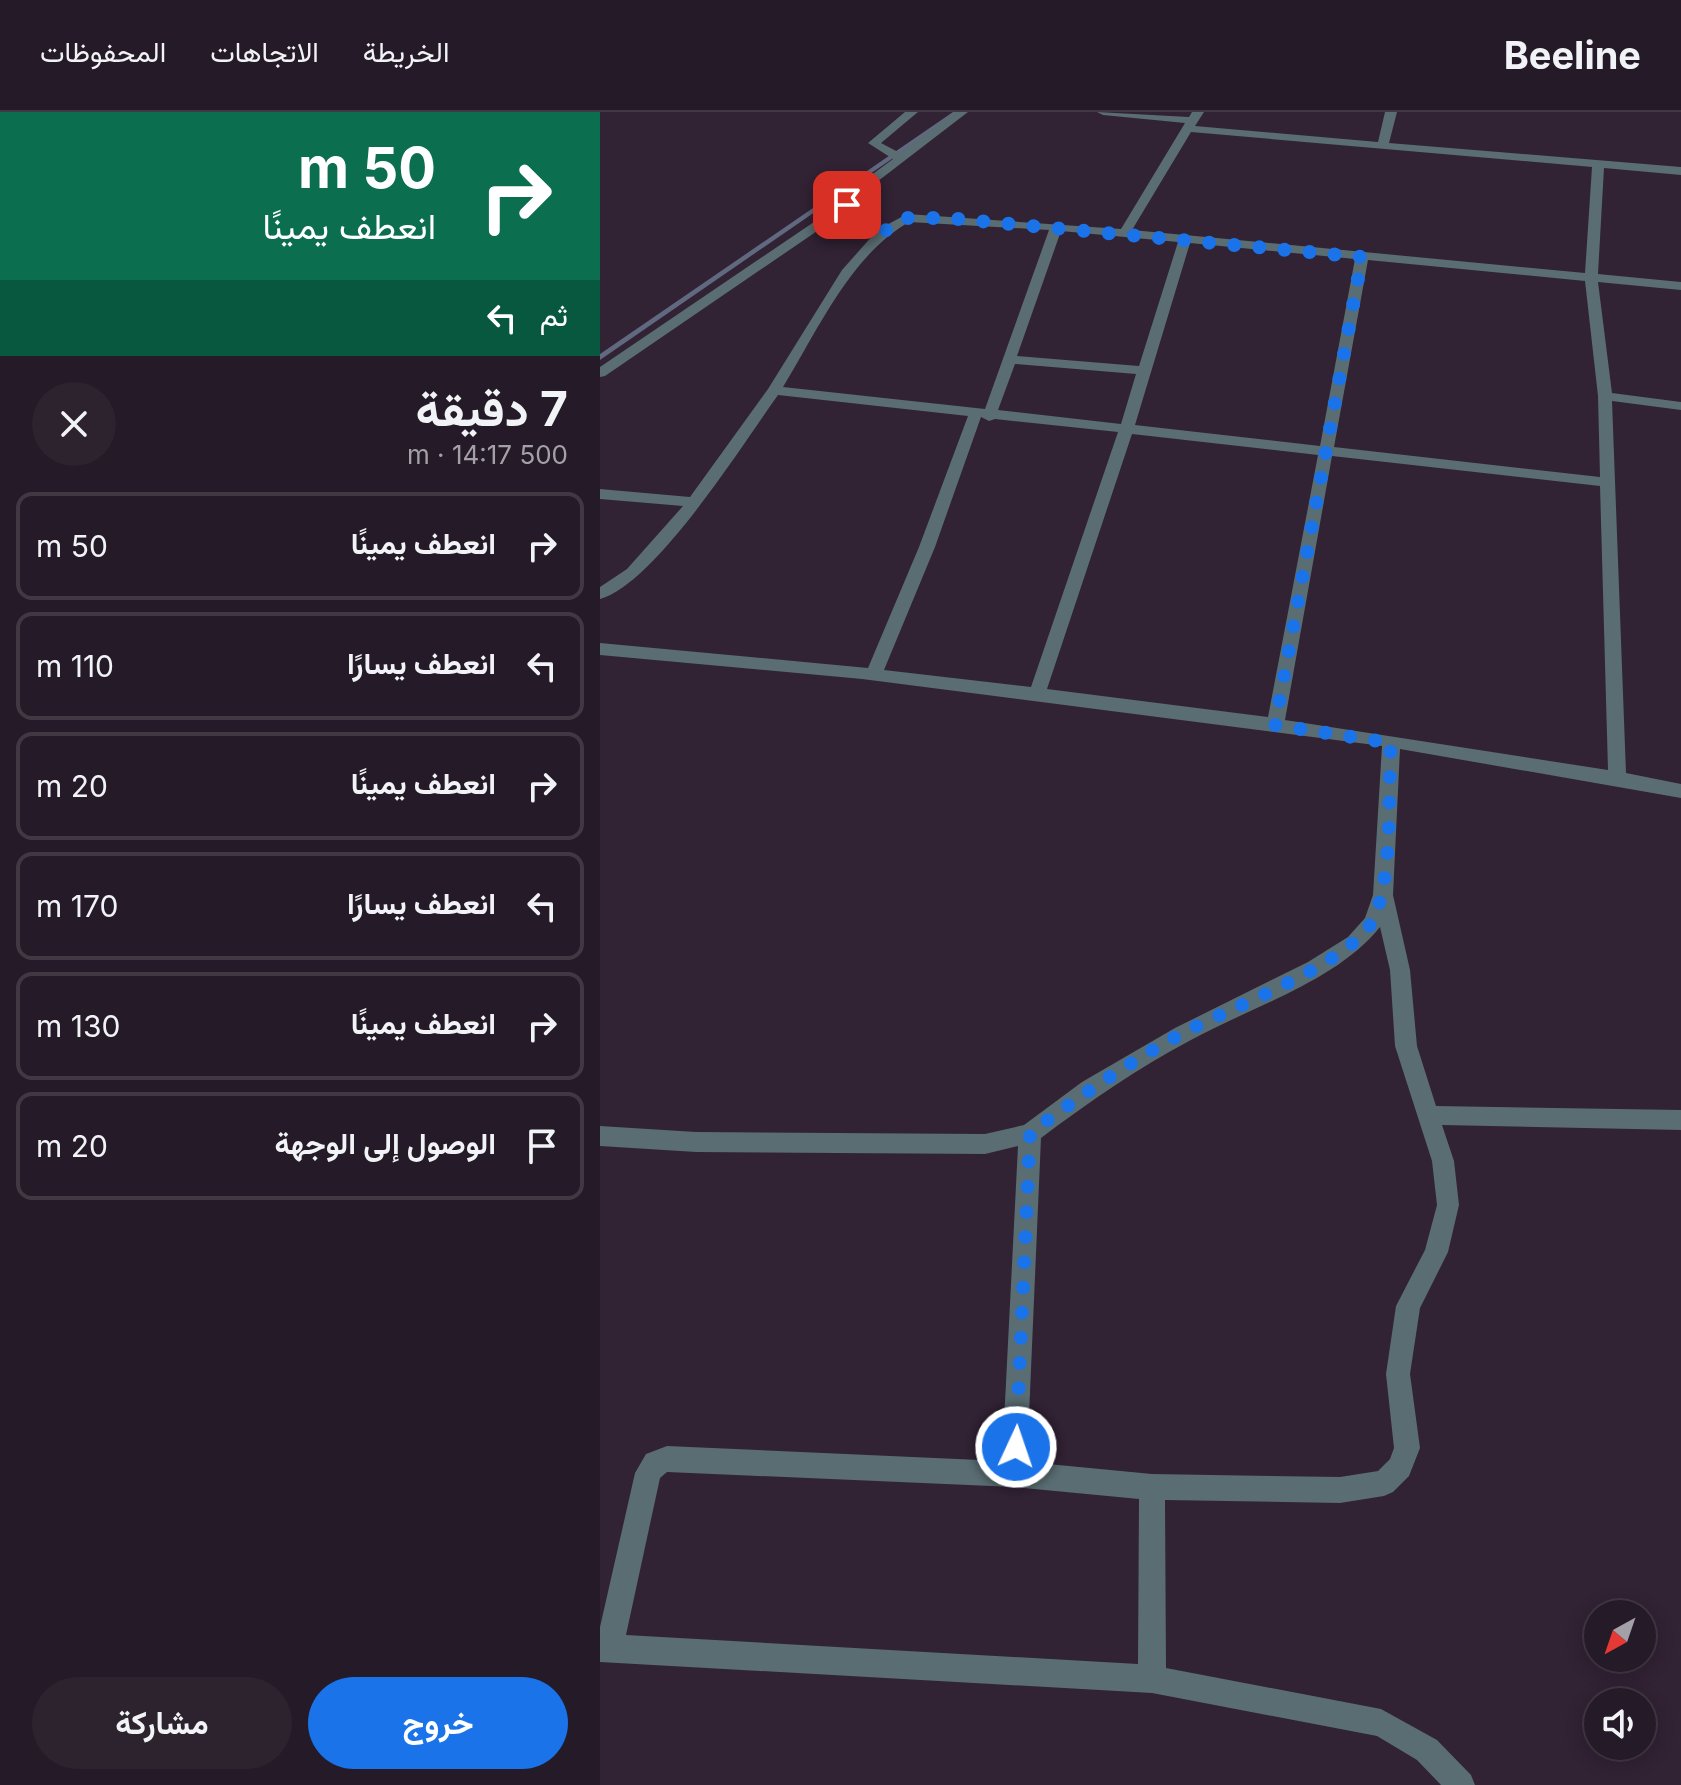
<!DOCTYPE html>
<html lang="ar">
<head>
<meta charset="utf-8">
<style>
  body { margin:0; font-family:Inter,Vazirmatn,sans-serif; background:#2d232f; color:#f1f3f6; direction:rtl; height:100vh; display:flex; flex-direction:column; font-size:30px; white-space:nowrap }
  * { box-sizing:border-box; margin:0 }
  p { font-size:26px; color:#a3a1a7 }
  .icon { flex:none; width:44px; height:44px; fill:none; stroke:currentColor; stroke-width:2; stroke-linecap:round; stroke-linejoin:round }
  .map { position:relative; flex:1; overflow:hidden; direction:ltr }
  .sheet { display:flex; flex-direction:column; background:#251a27; width:600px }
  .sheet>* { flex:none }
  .guide { background:#0b6e4f; color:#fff; overflow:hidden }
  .needle { width:52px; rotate:220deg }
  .controls { position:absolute; left:984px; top:1488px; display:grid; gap:16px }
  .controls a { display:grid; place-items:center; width:72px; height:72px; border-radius:50%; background:#251a27; box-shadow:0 4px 20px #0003,0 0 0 2px #423844; font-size:40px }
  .pin { position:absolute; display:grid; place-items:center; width:68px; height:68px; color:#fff; margin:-34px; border-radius:16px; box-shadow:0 4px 12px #0006 }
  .me { position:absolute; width:88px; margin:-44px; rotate:3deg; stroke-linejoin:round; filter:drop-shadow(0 0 6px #0008) }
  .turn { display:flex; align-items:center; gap:28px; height:168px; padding:0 32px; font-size:36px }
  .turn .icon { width:104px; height:104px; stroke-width:2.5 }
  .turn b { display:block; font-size:56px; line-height:68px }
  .then { display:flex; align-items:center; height:76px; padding:0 32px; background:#0003; gap:16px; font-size:30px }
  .round { display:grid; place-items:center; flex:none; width:84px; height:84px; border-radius:42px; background:#2d232f }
  .overview { display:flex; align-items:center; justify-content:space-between; height:136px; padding:0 32px }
  h1 { font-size:48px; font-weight:700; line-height:60px }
  .button { display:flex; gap:16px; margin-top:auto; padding:16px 32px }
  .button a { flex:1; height:92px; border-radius:48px; background:#1a73e8; color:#fff; font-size:32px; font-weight:700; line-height:92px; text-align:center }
  .button a+a { background:#2d232f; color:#f1f3f6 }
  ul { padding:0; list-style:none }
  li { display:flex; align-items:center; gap:24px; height:108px; margin:0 16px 12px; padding:0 16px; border:4px solid #423844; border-radius:16px }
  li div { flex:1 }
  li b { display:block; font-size:30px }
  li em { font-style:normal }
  header { display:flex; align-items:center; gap:48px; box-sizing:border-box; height:112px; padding:0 40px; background:#251a27; border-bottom:2px solid #423844 }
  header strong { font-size:38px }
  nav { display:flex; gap:44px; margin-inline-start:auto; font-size:28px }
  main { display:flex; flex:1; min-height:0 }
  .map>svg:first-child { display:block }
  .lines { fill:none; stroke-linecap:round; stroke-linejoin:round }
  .stream { fill:#606980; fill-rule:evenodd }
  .minor { fill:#596d72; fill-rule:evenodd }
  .route { stroke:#1a73e8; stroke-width:14; stroke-dasharray:0 25.2 }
</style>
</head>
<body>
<header>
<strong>Beeline</strong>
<nav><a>الخريطة</a><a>الاتجاهات</a><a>المحفوظات</a></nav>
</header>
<main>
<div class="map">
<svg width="1081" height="1673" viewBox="0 0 1081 1673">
  <rect width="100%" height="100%" fill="#312234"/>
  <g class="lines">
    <path class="stream" d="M353 0H360L0 248V242Z"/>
    <path class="minor" d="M305 0H318L281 31 300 41 355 0H368L256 86 253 93 281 116 307 102 521 117 585 11 503 3 497 0 589 5 592 0H604L595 14 778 30 785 0H797L789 31 1081 55V63L1004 56 998 162 1081 170V178L998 170 1012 281 1081 290V298L1012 289 1026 661 1081 672V686L800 637 793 783 810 858 817 934 836 994 1081 998V1018L842 1013 854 1049 859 1093 848 1140 820 1196 810 1262 820 1336 809 1364 793 1380 784 1384 740 1391 565 1388 566 1556 781 1597 837 1628 871 1663 875 1673H841L817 1648 777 1624 552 1581 0 1550V1515L35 1361 46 1342 67 1334 402 1349 418 1034 385 1042 96 1040 0 1034V1014L96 1020 385 1022 424 1013 482 970 575 916 708 850 748 825 765 806 773 783 782 634 262 567 0 543V531L268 556 319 435 368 304 178 283C143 332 55 472 0 487V475L27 457 83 394 0 387V377L90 385 168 277 242 158 274 122 245 100 5 264 0 265V255L242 91 247 81 293 47 268 31ZM591 20 992 55 985 161 532 118ZM309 110 449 118 385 297 183 275C218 218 250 144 309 110ZM461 119 578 130 539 254 417 244ZM590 131 755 147 720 334 535 313ZM768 148 985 169 998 284 1000 365 734 335ZM415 252 536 262 521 312 398 298ZM381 305 389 309 395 307 518 320 431 575 284 558 335 435ZM532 322 718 343 668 605 447 577ZM732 344 1000 374 1008 658 685 608ZM780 815 790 858 795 934 832 1049 837 1093 825 1138 796 1194 786 1262 794 1336 790 1347 778 1359 740 1365 552 1362 427 1350 441 1026C489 990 538 956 591 928 651 895 737 869 780 815ZM67 1360 414 1375 539 1387 538 1552 26 1523 60 1366Z"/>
  </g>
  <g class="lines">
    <path class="route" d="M247 93 253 102 281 121 307 106H347L762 145 675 613 791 631C788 680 793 764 774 806 755 850 627 897 583 921 529 950 479 985 430 1021L416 1335"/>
  </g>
</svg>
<div class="controls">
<a><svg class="needle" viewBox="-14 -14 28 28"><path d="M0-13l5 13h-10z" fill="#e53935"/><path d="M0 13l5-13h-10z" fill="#a3a1a7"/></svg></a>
<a><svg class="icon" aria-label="sound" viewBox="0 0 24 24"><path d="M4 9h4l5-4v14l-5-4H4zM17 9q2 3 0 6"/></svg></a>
</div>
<div class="pin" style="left:247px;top:93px;background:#d93025"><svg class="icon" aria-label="arrive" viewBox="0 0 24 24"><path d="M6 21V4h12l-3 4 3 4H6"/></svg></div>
<svg class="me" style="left:416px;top:1335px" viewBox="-20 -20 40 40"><circle r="17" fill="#1a73e8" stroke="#fff" stroke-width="3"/><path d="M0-11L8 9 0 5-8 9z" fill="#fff"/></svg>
</div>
<section class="sheet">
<div class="guide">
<div class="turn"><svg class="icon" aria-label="right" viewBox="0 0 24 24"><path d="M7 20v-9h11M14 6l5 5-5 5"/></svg><div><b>50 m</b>انعطف يمينًا</div></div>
<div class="then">ثم<svg class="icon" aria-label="left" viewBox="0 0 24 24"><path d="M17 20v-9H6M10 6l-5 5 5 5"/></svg></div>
</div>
<div class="overview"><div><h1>7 دقيقة</h1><p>500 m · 14:17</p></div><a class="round"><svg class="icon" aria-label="close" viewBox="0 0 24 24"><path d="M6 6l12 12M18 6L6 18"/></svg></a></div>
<ul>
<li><svg class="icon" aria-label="right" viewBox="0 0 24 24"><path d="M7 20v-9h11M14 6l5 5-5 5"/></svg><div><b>انعطف يمينًا</b></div><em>50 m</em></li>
<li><svg class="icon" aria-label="left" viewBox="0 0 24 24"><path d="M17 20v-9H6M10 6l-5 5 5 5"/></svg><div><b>انعطف يسارًا</b></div><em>110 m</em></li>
<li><svg class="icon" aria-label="right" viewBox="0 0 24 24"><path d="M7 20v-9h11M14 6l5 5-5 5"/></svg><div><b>انعطف يمينًا</b></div><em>20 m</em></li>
<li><svg class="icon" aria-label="left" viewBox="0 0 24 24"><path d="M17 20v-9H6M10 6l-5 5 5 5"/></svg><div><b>انعطف يسارًا</b></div><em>170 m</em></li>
<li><svg class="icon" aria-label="right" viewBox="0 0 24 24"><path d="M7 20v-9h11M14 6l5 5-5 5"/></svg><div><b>انعطف يمينًا</b></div><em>130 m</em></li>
<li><svg class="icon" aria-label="arrive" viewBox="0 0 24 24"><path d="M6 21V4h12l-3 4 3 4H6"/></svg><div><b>الوصول إلى الوجهة</b></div><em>20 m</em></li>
</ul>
<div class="button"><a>خروج</a><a>مشاركة</a></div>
</section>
</main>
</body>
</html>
